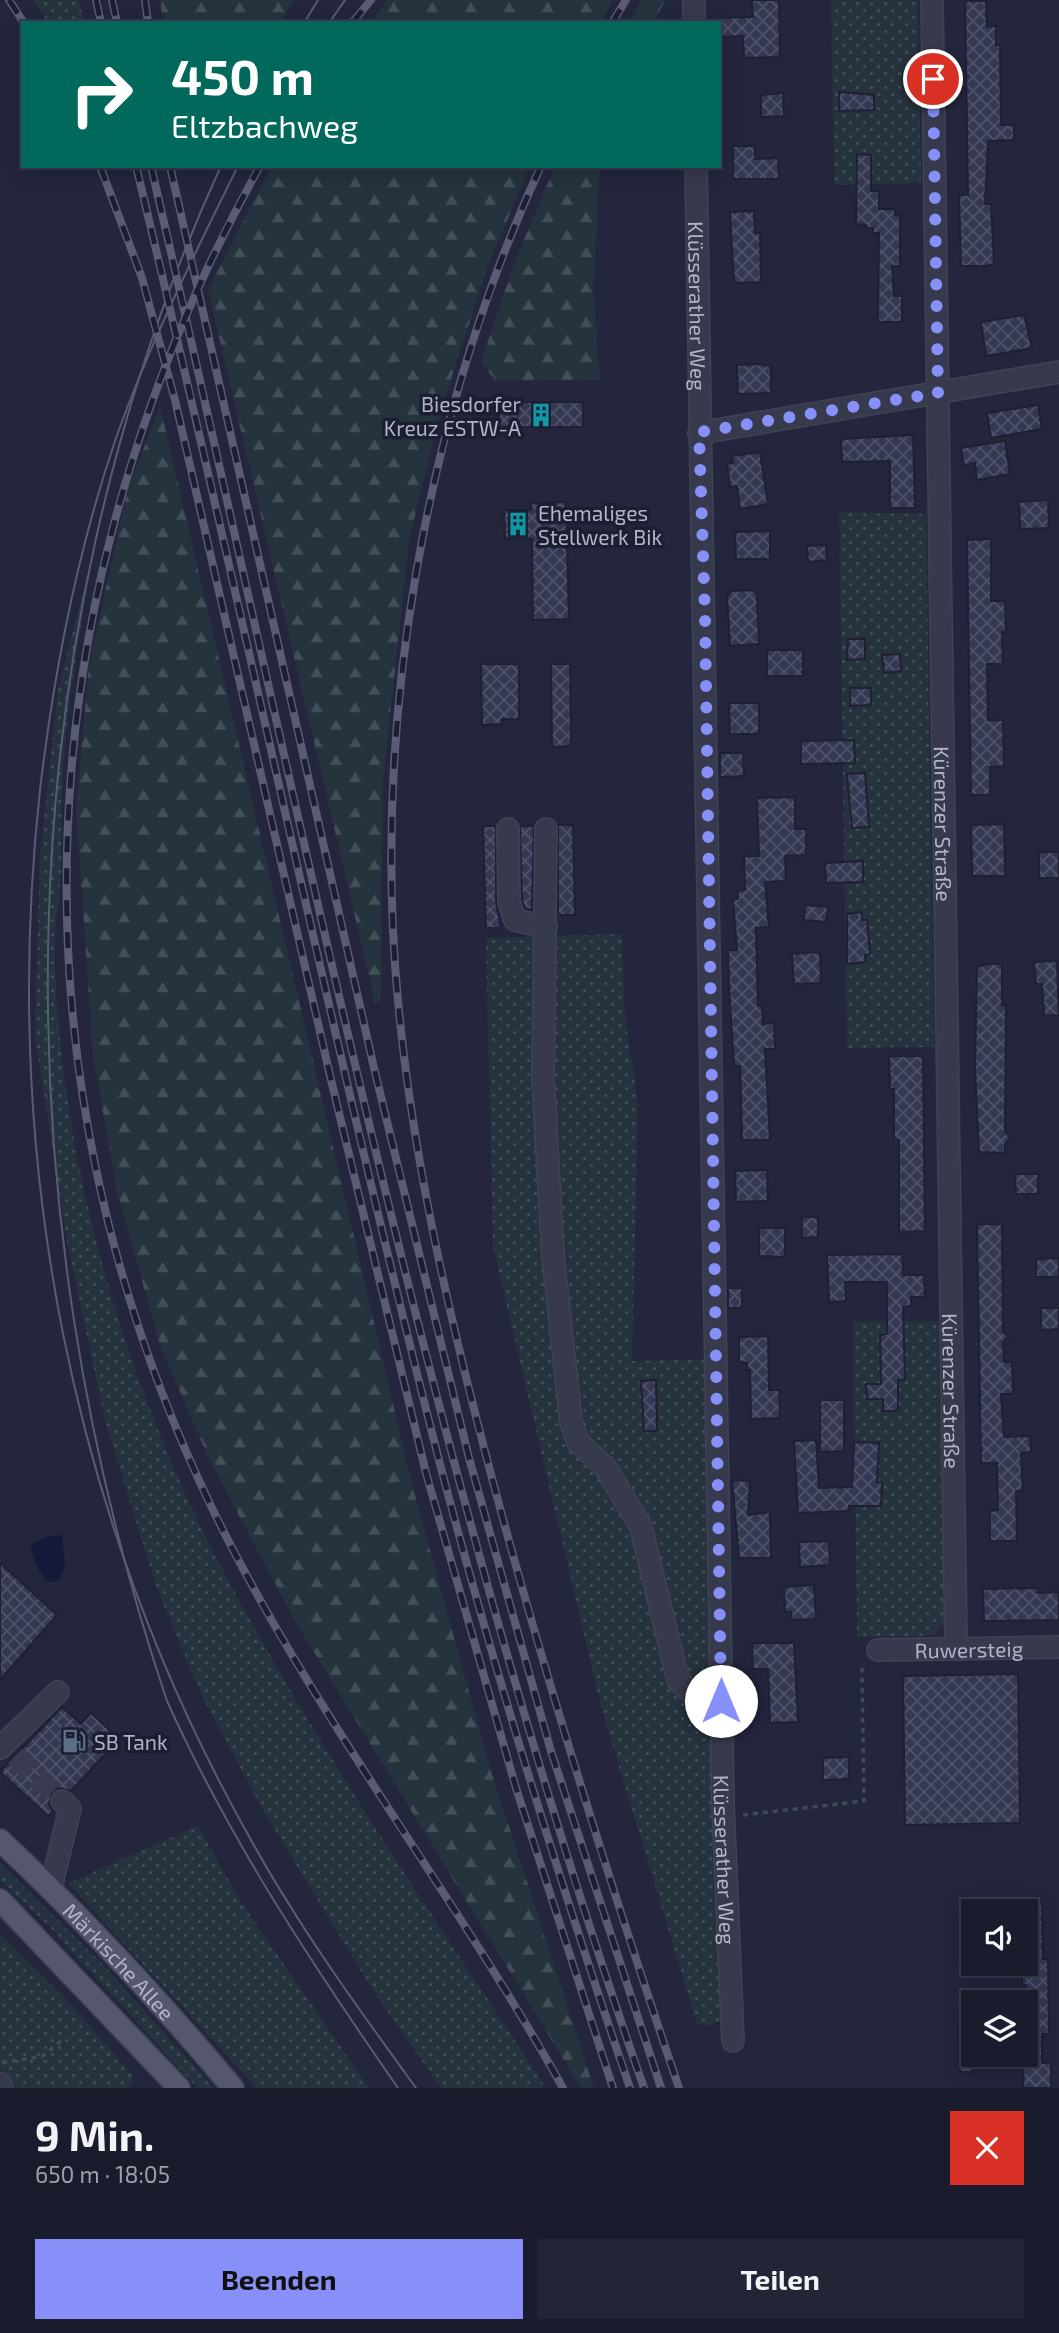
<!DOCTYPE html>
<html lang="de">
<head>
<meta charset="utf-8">
<style>
  body { margin:0; font-family:"Exo 2",sans-serif; background:#232536; color:#f1f3f6; height:100vh; display:flex; flex-direction:column; font-size:26px; white-space:nowrap }
  * { box-sizing:border-box; margin:0 }
  p { font-size:23px; color:#9fa1aa }
  .icon { flex:none; width:38px; height:38px; fill:none; stroke:currentColor; stroke-width:2; stroke-linecap:round; stroke-linejoin:round }
  .map { position:relative; height:2088px; overflow:hidden }
  .sheet { display:flex; flex-direction:column; background:#1a1c2e; flex:1 }
  .sheet>* { flex:none }
  .hud { position:absolute; left:21px; top:21px; width:700px; height:147px; border-radius:0px; box-shadow:0 4px 18px #0003,0 0 0 2px #383a4a; background:#00695c; color:#fff; overflow:hidden }
  .controls { position:absolute; left:961px; top:1899px; display:grid; gap:14px }
  .controls a { display:grid; place-items:center; width:77px; height:77px; border-radius:0px; background:#1a1c2e; box-shadow:0 4px 18px #0003,0 0 0 2px #383a4a; font-size:35px }
  .pin { position:absolute; display:grid; place-items:center; width:60px; height:60px; color:#fff; margin:-30px; border:4px solid #fff; border-radius:50%; box-shadow:0 2px 7px #0007 }
  .me { position:absolute; width:77px; margin:-38px; rotate:0deg; stroke-linejoin:round; filter:drop-shadow(0 0 5px #0008) }
  .turn { display:flex; align-items:center; gap:24px; height:147px; padding:0 35px; font-size:32px }
  .turn .icon { width:91px; height:91px; stroke-width:2.5 }
  .turn b { display:block; font-size:49px; line-height:60px }
  .round { display:grid; place-items:center; flex:none; width:74px; height:74px; border-radius:0px; background:#232536 }
  .headline { display:flex; align-items:center; justify-content:space-between; height:119px; padding:0 35px }
  h1 { font-size:42px; font-weight:700; line-height:52px }
  .primary-button { display:flex; gap:14px; margin-top:auto; padding:14px 35px }
  .primary-button a { flex:1; height:80px; border-radius:0px; background:#8790f9; color:#111; font-size:28px; font-weight:700; line-height:80px; text-align:center }
  .primary-button a+a { background:#232536; color:#f1f3f6 }
  .map>svg:first-child { display:block }
  .green { fill:url(#green-dots) }
  .forest { fill:url(#forest-firs) }
  .water { fill:#161a3a }
  .building { fill:url(#building-cross-hatch); stroke:#1e2034; stroke-width:2 }
  .lines { fill:none; stroke-linecap:round; stroke-linejoin:round }
  .minor-tunnel { stroke:#383b52; stroke-width:21; stroke-dasharray:21 10; stroke-linecap:butt }
  .minor-casing { stroke:#404256; stroke-width:24 }
  .major-casing { stroke:#404256; stroke-width:24 }
  .path { stroke:#3e4c56; stroke-width:3.5; stroke-dasharray:5 5; stroke-linecap:butt }
  .minor { stroke:#37394d; stroke-width:21 }
  .major { stroke:#55576d; stroke-width:21 }
  .tram { stroke:#595c74; stroke-width:2 }
  .rail-casing { stroke:#595c74; stroke-width:8 }
  .rail { stroke:#1c1e32; stroke-width:5; stroke-dasharray:16; stroke-linecap:butt }
  .route { stroke:#8790f9; stroke-width:12; stroke-dasharray:0 21.6 }
  .labels { text-anchor:middle; dominant-baseline:central; stroke-width:7; stroke-linejoin:round; paint-order:stroke }
  .street-label { font-size:21px; fill:#b2b4c8; stroke:#1c1e32 }
  .poi-label { font-size:21px; fill:#b2b4c8; stroke:#1c1e32; text-anchor:start }
</style>
</head>
<body>
<div class="map">
<svg width="1059" height="2088" viewBox="0 0 1059 2088">
  <defs>
    <pattern id="green-dots" width="8" height="8" patternUnits="userSpaceOnUse" patternTransform="scale(1.75)"><rect width="8" height="8" fill="#25333e"/><path d="M2 2h.1M6 6h.1" fill="none" stroke="#424e58" stroke-width="1.8" stroke-linecap="round"/></pattern>
    <pattern id="forest-firs" width="22" height="20" patternUnits="userSpaceOnUse" patternTransform="scale(1.75)"><rect width="22" height="20" fill="#25333e"/><path d="M5 1l3.5 6h-7zM16 11l3.5 6h-7z" fill="#424e58"/></pattern>
    <pattern id="building-cross-hatch" width="8" height="8" patternUnits="userSpaceOnUse" patternTransform="scale(1.75)"><rect width="8" height="8" fill="#353853"/><path d="M0 0l8 8M0 8l8-8" fill="none" stroke="#50526a"/></pattern>
  </defs>
  <rect width="100%" height="100%" fill="#23263d"/>
  <g class="green">
    <path d="M33 0H79L84 23H48Z"/>
    <path d="M831 0H918L921 183 834 185Z"/>
    <path d="M839 512 926 514 934 1047 847 1048Z"/>
    <path d="M92 558C81 629 67 700 63 772 60 805 62 839 61 872 59 902 54 933 55 963 61 1166 127 1387 221 1567 317 1748 434 1917 546 2088H441L373 1991 263 1810 202 1696 158 1592 106 1425 67 1242 35 1037 40 857 58 689Z"/>
    <path d="M622 934 625 1016 638 1104 632 1361 709 1359 720 2021 707 2026 697 2024 601 1707 493 1247 486 938Z"/>
    <path d="M939 1321 944 1623 934 1634 926 1636 857 1637 853 1322Z"/>
    <path d="M198 1826 239 1899 369 2088H257L68 1883Z"/>
    <path d="M0 1863 106 1968 214 2088H197L48 1925 0 1880Z"/>
    <path d="M0 1934 63 1996 132 2074V2082L128 2088H12L0 2069Z"/>
  </g>
  <g class="forest">
    <path d="M160 0H294L279 23H163Z"/>
    <path d="M387 0H613L600 23H370Z"/>
    <path d="M641 0H665L654 23H628Z"/>
    <path d="M272 166H530L487 268 441 410 409 540 383 780 381 1002H375L208 290Z"/>
    <path d="M555 166H600L593 289 600 380 496 381 481 362 515 261Z"/>
    <path d="M160 406 411 1481 490 1768 594 2088H581L295 1621 209 1459 160 1345 117 1191 93 1056 76 809 89 665 127 492Z"/>
  </g>
  <path class="water" d="M62 1535 65 1566 59 1581 47 1582 37 1567 30 1545 45 1537Z"/>
  <g class="building">
    <path d="M752 0H779L780 57 744 58 743 36 719 37V18L753 17Z"/>
    <path d="M965 1H986L987 27 996 26V45H1000L1001 125H1014V140L988 141 985 204H991L994 264 986 266H961L959 195H968Z"/>
    <path d="M839 92 874 95V110L839 111Z"/>
    <path d="M783 93 784 116 761 117V95Z"/>
    <path d="M733 146H755V159L778 158 779 179H733Z"/>
    <path d="M857 154 871 155V191H879V209H895V215H900V266H892L894 296H902V322H878L879 233H873V228H866V225L856 224Z"/>
    <path d="M754 211 755 233H760L761 282 734 283 730 212Z"/>
    <path d="M1024 315 1032 348 986 356 981 322Z"/>
    <path d="M758 364 771 366V393L738 394 737 365Z"/>
    <rect x="499" y="402" width="84" height="25"/>
    <path d="M1038 405 1042 429 991 438 987 413Z"/>
    <path d="M913 435 915 508H890V461L842 462 841 439Z"/>
    <path d="M1005 441 1010 474 977 480 975 463 964 465 961 448Z"/>
    <path d="M760 452 768 504 740 509 737 486 730 487 727 464 733 463 732 456Z"/>
    <path d="M1048 500 1049 528 1020 529 1019 502Z"/>
    <path d="M566 502 569 619 533 620 532 539H505L504 510H531V503Z"/>
    <path d="M770 531V559H736L735 532Z"/>
    <path d="M991 539V601H1005L1006 632H1002L1003 664H987L988 720H1003L1004 766 990 767V795H971L967 540Z"/>
    <path d="M826 545 827 560 808 562 807 546Z"/>
    <path d="M753 590 757 595 759 644 730 646 727 596 732 591Z"/>
    <path d="M848 639H865V659L847 660Z"/>
    <rect x="767" y="650" width="36" height="26"/>
    <path d="M900 654 901 671 884 673 882 655Z"/>
    <path d="M481 664H519V719H502V724L482 725Z"/>
    <path d="M551 664H570L571 746 552 747Z"/>
    <path d="M850 688H871V705L850 706Z"/>
    <path d="M729 703H759V734H730Z"/>
    <path d="M854 740 855 763 801 764V741Z"/>
    <path d="M720 753H743L744 776 720 777Z"/>
    <path d="M865 773 869 827 852 828 847 774Z"/>
    <path d="M795 797V829H806V855L785 856 786 881 765 882 769 927 756 928 758 1006H762L763 1024 774 1023 775 1049H765L770 1140H742L740 1066H734L729 987 728 950H737L733 900 738 899V891L745 890 744 856H759L757 798Z"/>
    <path d="M1004 824 1005 876H972L971 825Z"/>
    <path d="M558 825H573L575 915H558Z"/>
    <path d="M483 826H496V902L501 928H486Z"/>
    <path d="M520 826H534L532 910 525 909 522 900Z"/>
    <rect x="1039" y="852" width="20" height="26"/>
    <path d="M863 861V882L826 883 825 863Z"/>
    <path d="M805 905 828 907 826 922 804 920Z"/>
    <path d="M862 912V920H867L870 954 865 955 866 962 847 964V914Z"/>
    <path d="M820 952 821 983 794 984 792 954Z"/>
    <path d="M1057 961 1059 1015 1044 1016 1042 984H1036L1034 962Z"/>
    <path d="M987 964H1002V1005H1006L1005 1132 1011 1138 1005 1144V1153L979 1152 975 1069 977 967Z"/>
    <path d="M889 1056H923L925 1231 899 1232V1140H894V1089H890Z"/>
    <path d="M767 1170 768 1201 736 1202 735 1171Z"/>
    <path d="M1015 1174H1038V1194H1016Z"/>
    <path d="M802 1217H818V1237L802 1238Z"/>
    <path d="M977 1224H1002L1003 1332 1009 1337 1003 1341 1004 1362H1012L1013 1394H1001L1004 1437 1030 1436 1031 1452 1021 1453 1023 1491H1016L1017 1541H990V1511L998 1510 997 1463H981Z"/>
    <path d="M759 1228H785V1257L759 1256Z"/>
    <path d="M902 1254 903 1275H924L925 1297H911V1306L903 1307 905 1379 898 1380V1411H883V1399H867L866 1384H881L880 1335 887 1334V1282H845L846 1301 829 1302 827 1255Z"/>
    <path d="M1059 1258V1277H1036V1259Z"/>
    <rect x="728" y="1288" width="14" height="20"/>
    <path d="M1041 1308H1059V1329L1041 1330Z"/>
    <path d="M768 1336 769 1390H779L780 1418 751 1419 750 1370H747V1363L739 1362V1337Z"/>
    <path d="M656 1380 657 1431H644L641 1381Z"/>
    <path d="M820 1400H844V1451L820 1452Z"/>
    <path d="M816 1440 819 1488 852 1487 854 1442 879 1443 877 1482H882L881 1506H849V1511L798 1513 794 1441Z"/>
    <path d="M732 1480 750 1481 748 1515 770 1512 771 1558H739Z"/>
    <path d="M829 1541 830 1565 800 1567 799 1542Z"/>
    <path d="M0 1563 57 1615 0 1680Z"/>
    <path d="M814 1585 816 1619 792 1620 791 1612H785L784 1587Z"/>
    <path d="M1038 1588V1593L1059 1592V1620L984 1621 983 1589Z"/>
    <path d="M752 1643H794L798 1722 770 1723 768 1669H753Z"/>
    <path d="M1018 1674 1020 1823 905 1825 903 1676Z"/>
    <path d="M62 1707 81 1724 91 1713 119 1739 71 1791 59 1788 52 1792 49 1804 53 1811 48 1816 0 1772Z"/>
    <path d="M849 1757V1779L823 1780V1758Z"/>
    <path d="M1026 1902H1042L1043 1959H1048L1049 2034H1042V2063H1051V2088H1023L1026 1985H1022V1964H1026Z"/>
    <path d="M958 2026H973V2072H960Z"/>
  </g>
  <g class="lines">
    <path class="minor-tunnel" d="M15 1756 62 1801"/>
    <g class="minor-casing">
      <g id="minor">
        <path d="M694 0V23"/>
        <path id="s1" d="M932 0 956 1649"/>
        <path id="s2" d="M696 166 723 1804 733 2041"/>
        <path d="M699 433 1059 372"/>
        <path d="M508 829 509 902 515 920 546 927"/>
        <path d="M546 829 543 1079 553 1256 571 1422 578 1442 605 1467 641 1527 678 1680 698 1699 721 1701"/>
        <path id="s3" d="M878 1650 1059 1647"/>
        <path d="M0 1748 58 1692"/>
        <path d="M51 1887 70 1809 62 1801"/>
        <path d="M0 2084 2 2088"/>
      </g>
    </g>
    <g class="major-casing">
      <g id="major">
        <path id="s4" d="M0 1840C83 1918 160 2001 233 2088"/>
        <path d="M0 1900 179 2088"/>
      </g>
    </g>
    <g class="path">
      <path d="M743 1815 864 1801 862 1670 866 1665"/>
      <path d="M2 2063 43 2056 62 2040"/>
    </g>
    <use href="#minor" class="minor"/>
    <use href="#major" class="major"/>
    <g class="tram">
      <path d="M304 23 318 0"/>
      <path d="M329 23 345 0"/>
      <path d="M221 166C0 647 0 1205 167 1701 229 1839 312 1964 398 2088"/>
      <path d="M238 166C194 255 149 345 116 438 77 552 54 671 40 790 0 1154 70 1520 251 1840 299 1927 358 2008 416 2088"/>
    </g>
    <g class="rail-casing">
      <g id="rail">
        <path d="M9 0 24 23"/>
        <path d="M96 0 101 23"/>
        <path d="M112 0 117 23"/>
        <path d="M145 0 148 23"/>
        <path d="M352 23 371 0"/>
        <path d="M612 23 626 0"/>
        <path d="M100 166 142 278 175 400 332 1084 426 1473 516 1788 613 2088"/>
        <path d="M136 166C241 599 330 1036 441 1468 496 1677 560 1883 630 2088"/>
        <path d="M151 166C301 810 425 1463 644 2088"/>
        <path d="M170 166 374 1068 469 1458 551 1751 661 2088"/>
        <path d="M260 166C23 589 0 1069 212 1508 311 1712 453 1891 563 2088"/>
        <path d="M541 166C424 419 372 724 398 1001 414 1173 455 1341 500 1508 553 1703 614 1896 679 2088"/>
      </g>
    </g>
    <use href="#rail" class="rail"/>
  </g>
  <g class="lines">
    <path class="route" d="M721 1701 705 615 699 432 938 393 933 79"/>
  </g>
  <defs>
    <g id="building-bare" transform="scale(1.89)"><path d="M-4-6H4V6H1V3H-1V6H-4ZM-2.5-4.3h1.7v1.8h-1.7ZM.8-4.3h1.7v1.8H.8ZM-2.5-1h1.7V.8h-1.7ZM.8-1h1.7V.8H.8Z" fill="#0f9aa8" stroke="#1c1e32" stroke-width="2.5" paint-order="stroke"/></g>
    <g id="fuel-bare" transform="scale(1.89)"><path d="M-5.5-6h7V0h2V4h1.3V-2.5L3-4.5l.8-.8L6-3V5H2.5V1h-1V6h-7ZM-4.2-4.7v3.2H.2V-4.7Z" fill="#5c6f8a" stroke="#1c1e32" stroke-width="2.5" paint-order="stroke"/></g>
  </defs>
  <g fill-rule="evenodd">
    <use href="#building-bare" x="541" y="415"/>
    <use href="#building-bare" x="518" y="524"/>
    <use href="#fuel-bare" x="74" y="1741"/>
  </g>
  <g class="labels">
    <g class="street-label">
      <text stroke="none"><textPath href="#s2" startOffset="140">Klüsserather Weg</textPath></text>
      <text stroke="none"><textPath href="#s1" startOffset="824">Kürenzer Straße</textPath></text>
      <text stroke="none"><textPath href="#s1" startOffset="1391">Kürenzer Straße</textPath></text>
      <text stroke="none"><textPath href="#s3" startOffset="91">Ruwersteig</textPath></text>
      <text stroke="none"><textPath href="#s2" startOffset="1694">Klüsserather Weg</textPath></text>
      <text stroke="none"><textPath href="#s4" startOffset="170">Märkische Allee</textPath></text>
    </g>
    <g class="poi-label">
      <text x="521" y="403" text-anchor="end">Biesdorfer<tspan x="521" dy="24">Kreuz ESTW-A</tspan></text>
      <text x="538" y="512">Ehemaliges<tspan x="538" dy="24">Stellwerk Bik</tspan></text>
      <text x="94" y="1741">SB Tank</text>
    </g>
  </g>
</svg>
<div class="controls">
<a><svg class="icon" aria-label="sound" viewBox="0 0 24 24"><path d="M4 9h4l5-4v14l-5-4H4zM17 9q2 3 0 6"/></svg></a>
<a><svg class="icon" aria-label="layers" viewBox="0 0 24 24"><path d="M12 4l9 5-9 5-9-5zM3 14l9 5 9-5"/></svg></a>
</div>
<div class="pin" style="left:933px;top:79px;background:#d93025"><svg class="icon" aria-label="arrive" viewBox="0 0 24 24"><path d="M6 21V4h12l-3 4 3 4H6"/></svg></div>
<svg class="me" style="left:721px;top:1701px" viewBox="-20 -20 40 40"><circle r="19" fill="#fff"/><path d="M0-13L10 11 0 6-10 11z" fill="#8790f9"/></svg>
<div class="hud">
<div class="turn"><svg class="icon" aria-label="right" viewBox="0 0 24 24"><path d="M7 20v-9h11M14 6l5 5-5 5"/></svg><div><b>450 m</b>Eltzbachweg</div></div>
</div>
</div>
<section class="sheet">
<div class="headline"><div><h1>9 Min.</h1><p>650 m · 18:05</p></div><a class="round" style="background:#d93025;color:#fff"><svg class="icon" aria-label="close" viewBox="0 0 24 24"><path d="M6 6l12 12M18 6L6 18"/></svg></a></div>
<div class="primary-button"><a>Beenden</a><a>Teilen</a></div>
</section>
</body>
</html>
